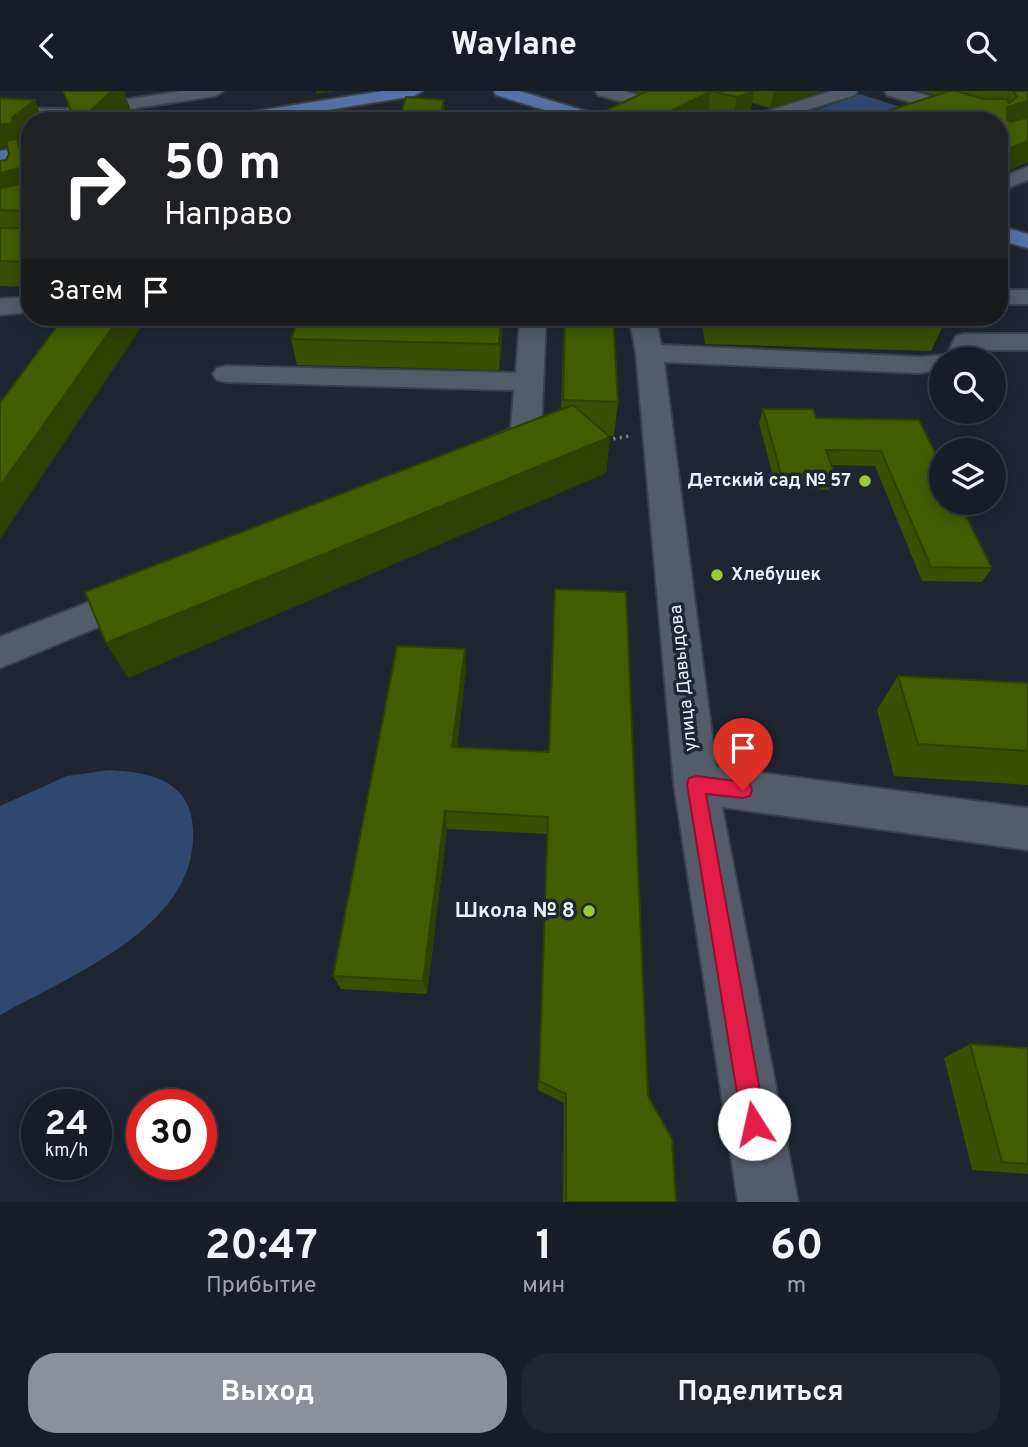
<!DOCTYPE html>
<html lang="ru">
<head>
<meta charset="utf-8">
<style>
  body { margin:0; font-family:Overpass,sans-serif; background:#20252e; color:#f1f3f6; height:100vh; display:flex; flex-direction:column; font-size:26px; white-space:nowrap }
  * { box-sizing:border-box; margin:0 }
  p { font-size:23px; color:#9ea1a7 }
  .icon { flex:none; width:38px; height:38px; fill:none; stroke:currentColor; stroke-width:2; stroke-linecap:round; stroke-linejoin:round }
  .map { position:relative; height:1111px; overflow:hidden }
  .panel { display:flex; flex-direction:column; background:#171c26; flex:1 }
  .panel>* { flex:none }
  .banner { position:absolute; left:21px; top:21px; width:987px; height:214px; border-radius:28px; box-shadow:0 4px 18px #0003,0 0 0 2px #363a43; background:#202124; color:#fff; overflow:hidden }
  .tools { position:absolute; left:929px; top:256px; display:grid; gap:14px }
  .tools a { display:grid; place-items:center; width:77px; height:77px; border-radius:50%; background:#171c26; box-shadow:0 4px 18px #0003,0 0 0 2px #363a43; font-size:35px }
  .speed { position:absolute; left:21px; top:998px; display:flex; gap:14px; font-size:35px; font-weight:700; text-align:center }
  .speed>* { display:grid; place-content:center; width:91px; height:91px; border-radius:50%; background:#171c26; box-shadow:0 4px 18px #0003,0 0 0 2px #363a43; line-height:1 }
  .speed small { font-size:18px; font-weight:400 }
  .speed .limit { border:10px solid #d22; background:#fff; color:#111 }
  .pin { position:absolute; display:grid; place-items:center; width:60px; height:60px; color:#fff; margin:-72px -30px; border-radius:50% 50% 50% 0; rotate:-45deg; box-shadow:0 0 7px #0007 }
  .pin .icon { rotate:45deg }
  .me { position:absolute; width:77px; margin:-38px; rotate:350deg; stroke-linejoin:round; filter:drop-shadow(0 0 5px #0008) }
  .turn { display:flex; align-items:center; gap:24px; height:147px; padding:0 28px; font-size:32px }
  .turn .icon { width:91px; height:91px; stroke-width:2.5 }
  .turn b { display:block; font-size:49px; line-height:60px }
  .then { display:flex; align-items:center; height:66px; padding:0 28px; background:#0003; gap:14px; font-size:26px }
  .eta { display:flex; justify-content:space-evenly; align-items:center; height:119px; text-align:center }
  .eta b { font-size:42px; font-weight:700; line-height:49px }
  .action { display:flex; gap:14px; margin-top:auto; padding:14px 28px }
  .action a { flex:1; height:80px; border-radius:28px; background:#8c9099; color:#fff; font-size:28px; font-weight:700; line-height:80px; text-align:center }
  .action a+a { background:#20252e; color:#f1f3f6 }
  header { display:flex; justify-content:space-between; align-items:center; height:91px; padding:0 28px; background:#171c26; font-size:32px; font-weight:700 }
  .map>svg:first-child { display:block }
  .green { fill:#304770 }
  .lines { fill:none; stroke-linecap:round; stroke-linejoin:round }
  .minor-casing { stroke:#3b414a; stroke-width:4 }
  .major-casing { stroke:#3b414a; stroke-width:4 }
  .path { stroke:#828892; stroke-width:3.5; stroke-dasharray:2 4.5; stroke-linecap:butt }
  .minor { fill:#545c69; fill-rule:evenodd }
  .major { fill:#5572a6; fill-rule:evenodd }
  .wall { fill:#3a4f00 }
  .shaded-wall { fill:#2f4000 }
  .building { fill:#435c00; stroke:#2f4000; stroke-width:2 }
  .route { fill:#e11d48; stroke:#92132f; stroke-width:2 }
  .poi-dot { fill:#9cca32; stroke:#1f2632; stroke-width:2.5 }
  .labels { text-anchor:middle; dominant-baseline:central; stroke-width:7; stroke-linejoin:round; paint-order:stroke }
  .poi-label { font-size:18px; font-weight:bold; fill:#ecf1f9; stroke:#1f2632; text-anchor:end }
  .street-label { font-size:18px; fill:#ecf1f9; stroke:#1f2632 }
  .near-poi-label { font-size:21px; font-weight:bold; fill:#ecf1f9; stroke:#1f2632; text-anchor:end }
</style>
</head>
<body>
<header><svg class="icon" aria-label="back" viewBox="0 0 24 24"><path d="M15 5l-7 7 7 7"/></svg>Waylane<svg class="icon" aria-label="search" viewBox="0 0 24 24"><circle cx="10" cy="10" r="6"/><path d="M15 15l6 6"/></svg></header>
<div class="map">
<svg width="1028" height="1111" viewBox="0 0 1028 1111">
  <rect width="100%" height="100%" fill="#1f2632"/>
  <g class="green">
    <path d="M860 3 910 19 885 30H817L801 25Z"/>
    <path d="M109 679C144 681 186 687 192 729 207 832 73 883 0 924V715L67 685Z"/>
  </g>
  <g class="lines">
    <g class="minor-casing">
      <g id="minor">
        <path d="M182 0H223L215 5 64 28 0 27V17L64 18Z"/>
        <path d="M596 0H623L650 7 652 11 608 30 601 25 627 12 598 4Z"/>
        <path d="M832 0H857L855 4 790 24 800 30H769L762 25 765 21Z"/>
        <path d="M885 0H911L1001 26 1004 30 999 34V30H975L887 4Z"/>
        <path d="M1028 76V89L999 100V87Z"/>
        <rect x="999" y="199" width="29" height="14"/>
        <path d="M30 206V221L0 224V208Z"/>
        <path d="M433 226H484L480 231C466 235 451 235 437 231Z"/>
        <path d="M520 226H546L541 343 537 349 501 365 490 368 479 365 475 358 479 351 511 338 514 299 227 291 217 289 213 283 217 277 227 275 516 282Z"/>
        <path d="M629 226H655L661 254 919 266 947 264 956 245 965 243H1028V259H976L973 268H942V279L919 282 664 271 716 676 1028 717V759L722 716 798 1111H738L674 693 636 262Z"/>
        <path d="M143 490 156 494 161 503 156 512 0 577V546Z"/>
      </g>
    </g>
    <g class="major-casing">
      <g id="major">
        <path d="M383 0H422L414 5 260 30H217L226 25Z"/>
        <path d="M494 0H519L605 26 608 30H580L496 4Z"/>
        <path d="M30 55V67L0 72V60Z"/>
        <path d="M999 135 1028 143V157L999 149Z"/>
      </g>
    </g>
    <path class="path" d="M607 349 629 345"/>
    <use href="#minor" class="minor"/>
    <use href="#major" class="major"/>
  </g>
  <g class="wall">
    <path d="M633 0H822L770 17 752 12 749 27 742 30H717L707 27 701 30H600L601 22 642 2Z"/>
    <path d="M920 0H1028V71L999 83V30H865L866 27 936 4Z"/>
    <path d="M22 48 23 54H20L26 67H30V196L0 195V70L6 69Z"/>
    <path d="M564 226H613L618 311 614 345H610L606 382 128 587 561 318Z"/>
    <path d="M701 226H947L931 260 705 253Z"/>
    <path d="M501 227 502 252 499 279 297 274 291 248Z"/>
    <path d="M763 318 816 327 919 329 992 477 982 491 922 490 875 375 831 374 835 384 829 399 776 397 759 332Z"/>
    <path d="M554 519 648 1005 676 1111H563L564 1012 538 999 547 743 447 738 427 903 341 898 333 885 466 578 457 656 549 661Z"/>
    <path d="M898 585 1028 592V694L894 685 877 619Z"/>
    <path d="M970 953 1028 957V1083L972 1079 944 967Z"/>
  </g>
  <g class="shaded-wall">
    <path d="M112 0H124L131 20 121 30H79Z"/>
    <path d="M316 0H336L316 3Z"/>
    <path d="M711 0 707 27 701 30H651Z"/>
    <path d="M754 0 749 27 742 30H732L737 6Z"/>
    <path d="M774 0H822L770 17Z"/>
    <path d="M35 9 43 30H30V42L22 48 23 54H20L27 70 22 68 19 54 0 58V34L12 27Z"/>
    <path d="M444 9 445 30H439Z"/>
    <path d="M1028 10V30L999 41 1007 16Z"/>
    <path d="M1028 50V71L999 83V61Z"/>
    <path d="M19 77 30 100 0 107V82Z"/>
    <path d="M120 226H148L0 448V395Z"/>
    <path d="M501 227 502 252 499 279V253Z"/>
    <path d="M610 346 606 382 128 587 106 552Z"/>
    <path d="M465 558 466 578 455 674 452 656Z"/>
    <path d="M445 720 447 738 427 903 423 890Z"/>
  </g>
  <g class="building">
    <path d="M63 0H112L79 30H75Z"/>
    <path d="M647 0H711L651 30H630L601 22Z"/>
    <path d="M711 0H754L737 6Z"/>
    <path d="M949 0H956L984 8H1007L1009 12 1017 6 1013 0H1028V10L1007 16V29L1011 31 1028 26V50L999 61V30H875L866 27Z"/>
    <path d="M406 6 444 9 439 30H399Z"/>
    <path d="M0 7 35 9 12 27 13 32 0 34Z"/>
    <path d="M17 48 22 68 30 67V171L0 170V137H20L21 120 0 119V97L22 93V80L19 77 0 82V70L6 69 9 63 6 50Z"/>
    <path d="M64 226H120L0 395V312Z"/>
    <path d="M300 226H461L501 227 499 253 291 248Z"/>
    <path d="M565 226H613L618 311 563 309Z"/>
    <path d="M573 314 610 346 106 552 85 501Z"/>
    <path d="M763 318H813L816 327 919 329 942 375V411H959L992 477 931 476 881 360 826 359 835 384 781 383Z"/>
    <path d="M555 498 626 501 648 1005 672 1048 676 1111H566V1003L539 990 548 726 445 720 423 890 333 885 397 555 465 558 452 656 549 661Z"/>
    <path d="M898 585 1028 592V660L918 653Z"/>
    <path d="M970 953 1028 957V1073L1002 1071Z"/>
  </g>
  <path class="route" d="M696 685 743 691 750 693 752 699 750 705 743 707 706 703 766 1033 763 1041 754 1045 746 1041 742 1033 687 693 689 687Z"/>
  <g class="poi-dot">
    <circle cx="865" cy="390" r="7"/>
    <circle cx="717" cy="484" r="7"/>
    <circle cx="589" cy="820" r="7"/>
  </g>
  <g class="labels">
    <g class="poi-label">
      <text x="851" y="390">Детский сад № 57</text>
      <text x="731" y="484" text-anchor="start">Хлебушек</text>
    </g>
    <g class="street-label">
      <text transform="translate(684 587) rotate(-96)">улица Давыдова</text>
    </g>
    <g class="near-poi-label">
      <text x="575" y="820">Школа № 8</text>
    </g>
  </g>
</svg>
<div class="tools">
<a><svg class="icon" aria-label="search" viewBox="0 0 24 24"><circle cx="10" cy="10" r="6"/><path d="M15 15l6 6"/></svg></a>
<a><svg class="icon" aria-label="layers" viewBox="0 0 24 24"><path d="M12 4l9 5-9 5-9-5zM3 14l9 5 9-5"/></svg></a>
</div>
<div class="speed"><div>24<small>km/h</small></div><div class="limit">30</div></div>
<div class="pin" style="left:743px;top:699px;background:#d93025"><svg class="icon" aria-label="arrive" viewBox="0 0 24 24"><path d="M6 21V4h12l-3 4 3 4H6"/></svg></div>
<svg class="me" style="left:754px;top:1033px" viewBox="-20 -20 40 40"><circle r="19" fill="#fff"/><path d="M0-13L10 11 0 6-10 11z" fill="#e11d48"/></svg>
<div class="banner">
<div class="turn"><svg class="icon" aria-label="right" viewBox="0 0 24 24"><path d="M7 20v-9h11M14 6l5 5-5 5"/></svg><div><b>50 m</b>Направо</div></div>
<div class="then">Затем<svg class="icon" aria-label="arrive" viewBox="0 0 24 24"><path d="M6 21V4h12l-3 4 3 4H6"/></svg></div>
</div>
</div>
<section class="panel">
<div class="eta">
<div><b>20:47</b><p>Прибытие</p></div>
<div><b>1</b><p>мин</p></div>
<div><b>60</b><p>m</p></div>
</div>
<div class="action"><a>Выход</a><a>Поделиться</a></div>
</section>
</body>
</html>
